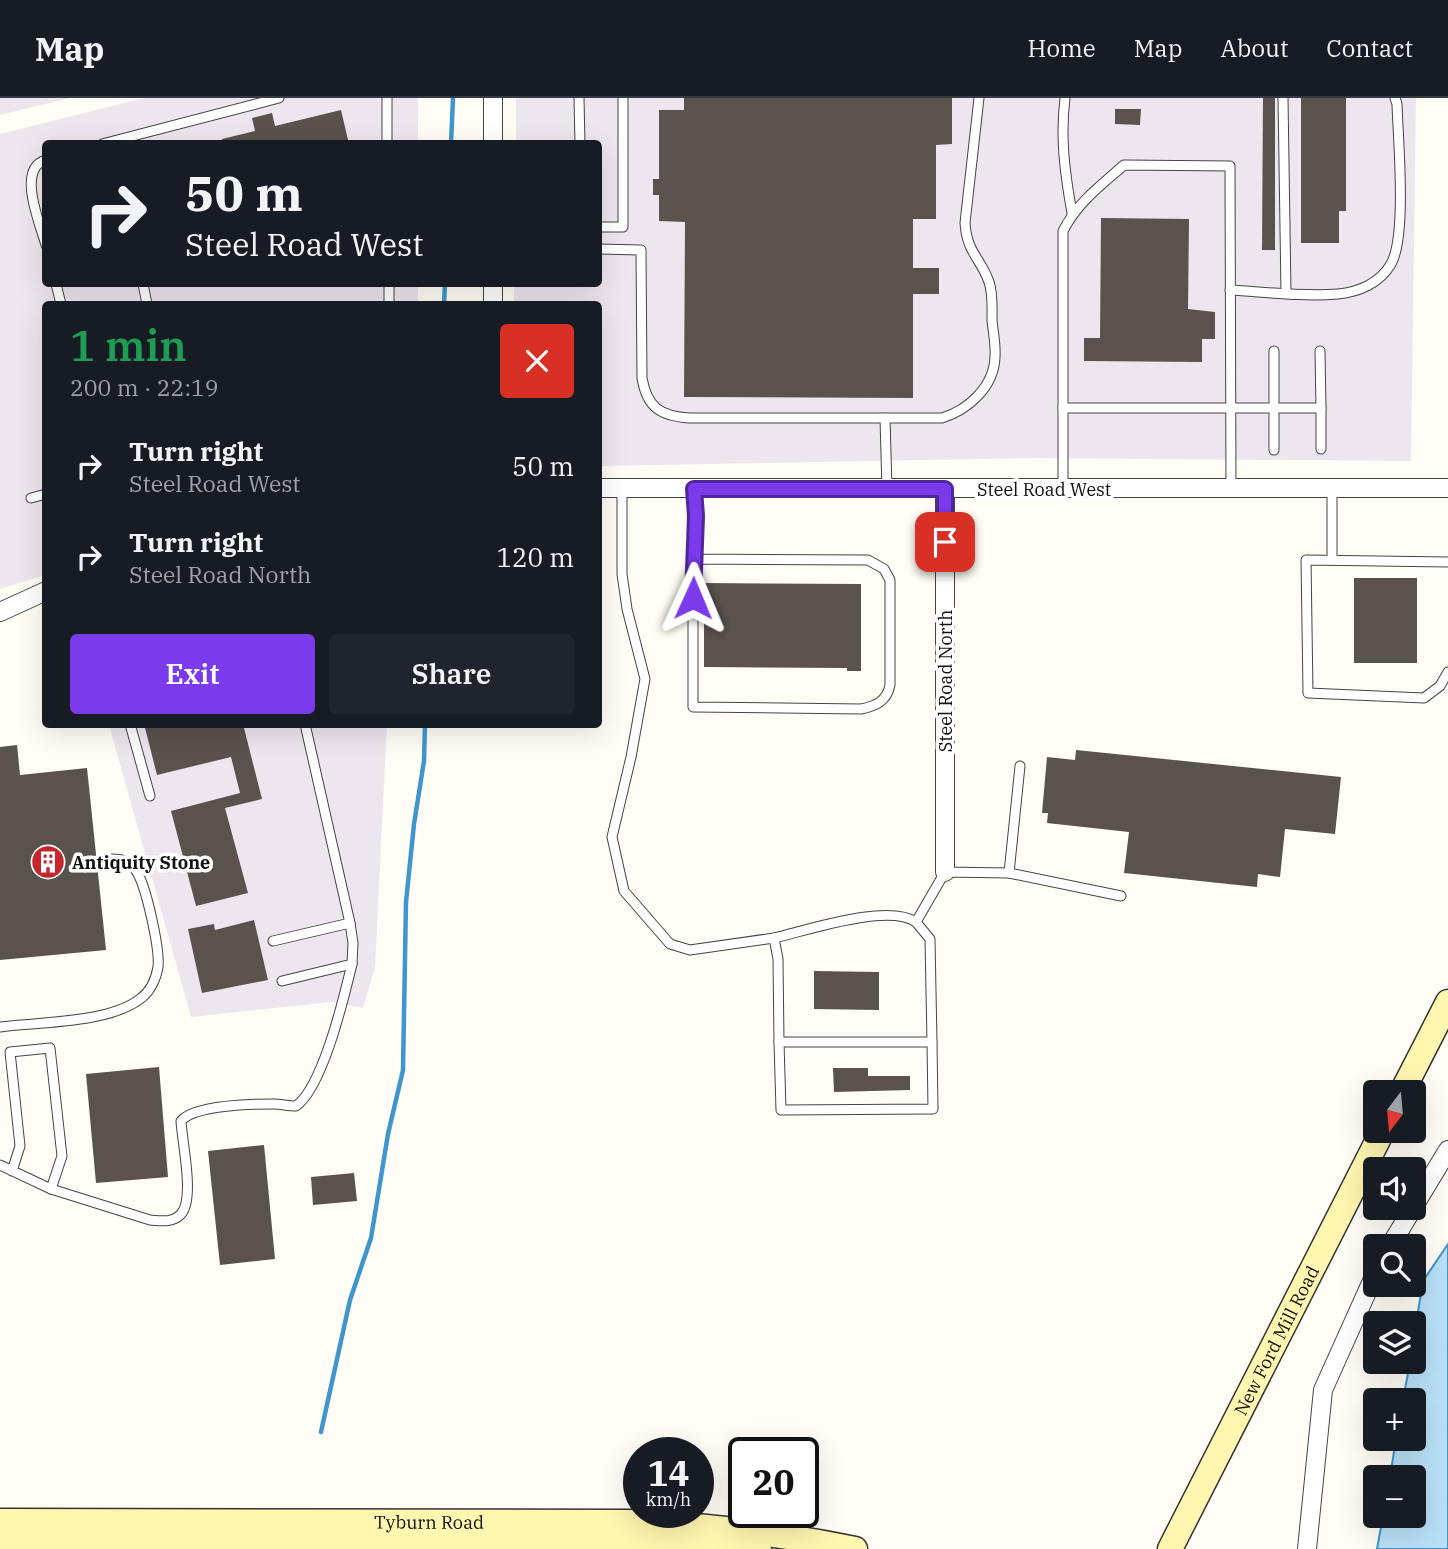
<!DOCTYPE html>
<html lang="en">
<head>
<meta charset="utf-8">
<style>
  body { margin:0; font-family:"IBM Plex Serif",serif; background:#20242c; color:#f1f3f6; height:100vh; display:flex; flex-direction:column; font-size:26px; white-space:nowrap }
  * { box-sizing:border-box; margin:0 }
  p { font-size:23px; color:#9ea1a6 }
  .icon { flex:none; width:38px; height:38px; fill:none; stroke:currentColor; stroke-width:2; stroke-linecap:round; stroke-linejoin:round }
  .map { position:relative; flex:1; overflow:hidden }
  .panel { position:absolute; left:42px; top:203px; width:560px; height:427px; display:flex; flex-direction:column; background:#171b24; border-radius:7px; box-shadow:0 7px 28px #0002 }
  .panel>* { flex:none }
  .banner { position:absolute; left:42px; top:42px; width:560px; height:147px; border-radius:7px; box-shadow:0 7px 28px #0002; background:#171b24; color:#f1f3f6; overflow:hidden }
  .needle { width:46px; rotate:196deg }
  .tools { position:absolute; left:1363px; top:982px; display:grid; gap:14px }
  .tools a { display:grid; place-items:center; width:63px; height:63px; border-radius:7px; background:#171b24; box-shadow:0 7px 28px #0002; font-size:35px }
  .speed { position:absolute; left:623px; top:1339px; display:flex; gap:14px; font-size:35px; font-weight:700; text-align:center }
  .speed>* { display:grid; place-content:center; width:91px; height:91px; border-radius:50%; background:#171b24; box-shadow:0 7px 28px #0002; line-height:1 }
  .speed small { font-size:18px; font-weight:400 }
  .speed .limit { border:4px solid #111; border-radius:10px; background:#fff; color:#111 }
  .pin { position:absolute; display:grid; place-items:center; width:60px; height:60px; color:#fff; margin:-30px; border-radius:14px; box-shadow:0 4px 10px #0006 }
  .me { position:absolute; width:77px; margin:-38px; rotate:1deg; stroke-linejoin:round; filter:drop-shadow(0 0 5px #0008) }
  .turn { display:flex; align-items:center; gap:24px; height:147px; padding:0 28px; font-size:32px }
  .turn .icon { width:91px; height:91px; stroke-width:2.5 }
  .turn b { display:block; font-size:49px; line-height:60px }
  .round { display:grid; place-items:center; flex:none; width:74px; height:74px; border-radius:7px; background:#20242c }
  .overview { display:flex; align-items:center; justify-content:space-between; height:119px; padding:0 28px }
  h1 { font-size:42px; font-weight:600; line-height:52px; color:#1e9e55 }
  .cta { display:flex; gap:14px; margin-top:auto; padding:14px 28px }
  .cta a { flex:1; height:80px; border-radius:7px; background:#7c3aed; color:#fff; font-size:28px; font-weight:600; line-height:80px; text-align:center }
  .cta a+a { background:#20242c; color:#f1f3f6 }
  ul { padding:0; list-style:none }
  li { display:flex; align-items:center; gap:21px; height:91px; padding:0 28px }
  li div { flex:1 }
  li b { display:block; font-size:26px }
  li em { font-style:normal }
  header { display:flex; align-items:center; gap:42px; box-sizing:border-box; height:98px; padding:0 35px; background:#171b24; border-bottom:2px solid #363941 }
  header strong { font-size:33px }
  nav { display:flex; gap:38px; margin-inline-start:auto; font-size:24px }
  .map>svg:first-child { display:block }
  .industrial { fill:#eee6ef }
  .water { fill:#b9e0f7; stroke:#3f96cf; stroke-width:2 }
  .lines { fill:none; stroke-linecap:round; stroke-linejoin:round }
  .stream { stroke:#3f96cf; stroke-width:4.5 }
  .building { fill:#5a524d }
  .lane-casing { stroke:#444; stroke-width:11 }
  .street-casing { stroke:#444; stroke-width:20 }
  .secondary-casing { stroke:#333; stroke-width:27 }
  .lane { stroke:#fff; stroke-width:9 }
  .street { stroke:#fff; stroke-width:18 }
  .secondary { stroke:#fff6b0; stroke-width:24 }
  .route-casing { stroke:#51269a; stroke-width:18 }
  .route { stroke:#7c3aed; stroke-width:12 }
  .labels { text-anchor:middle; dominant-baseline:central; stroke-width:7; stroke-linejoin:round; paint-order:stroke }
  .street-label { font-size:18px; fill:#111; stroke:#fff }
  .poi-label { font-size:18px; font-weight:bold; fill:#111; stroke:#fff; text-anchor:start }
</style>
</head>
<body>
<header>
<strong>Map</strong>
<nav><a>Home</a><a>Map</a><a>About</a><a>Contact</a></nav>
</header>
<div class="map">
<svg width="1448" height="1451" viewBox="0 0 1448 1451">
  <rect width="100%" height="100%" fill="#fffdf5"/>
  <g class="industrial">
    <path d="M0 0H70L0 17Z"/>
    <path d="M144 0H418V45L46 46V186H418V206H46L45 477 0 491V36Z"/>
    <path d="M516 0H1416L1411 363 1036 360 599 368 598 206H514V186H598V46L516 45Z"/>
    <path d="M109 627H387L375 869 363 910 331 904 191 919Z"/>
  </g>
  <path class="water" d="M1448 1146V1451H1377L1383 1418H1414V1379H1390L1396 1341 1414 1340V1302H1403L1410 1264H1414V1238L1423 1183Z"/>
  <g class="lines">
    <g class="stream">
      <path d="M451 46 453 0"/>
      <path d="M444 206 445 186"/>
      <path d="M321 1334 350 1202 371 1140 388 1036 403 972 406 804 414 726 424 663 425 626"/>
    </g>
  </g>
  <g class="building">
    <path d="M684 0H952V46L936 47V121H913V170H939V196H913V300L684 299 685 124 659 123V97H653V81H659V12H684Z"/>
    <path d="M1263 0H1275V152H1262Z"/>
    <path d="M1301 0H1346V113H1339V145H1301Z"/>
    <path d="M1115 11H1141L1140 27 1115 26Z"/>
    <path d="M341 12 349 46H222V41L255 33 252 20 272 15 275 28Z"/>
    <path d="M1101 120 1189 121 1188 211 1215 214V241H1202V264L1084 263V240H1100Z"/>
    <rect x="1354" y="480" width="63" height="85"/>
    <path d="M700 485 861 486V573H847V570L704 569V506H700Z"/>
    <path d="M144 626H243L262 701 225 710 248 795 196 808 171 713 240 695 231 659 157 677Z"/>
    <path d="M17 647 20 677 87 670 106 852 0 862V649Z"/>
    <path d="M1076 652 1341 679 1335 736 1285 731 1280 779 1258 776 1257 789 1124 775 1129 734 1047 725 1048 715H1042L1047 659 1075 662Z"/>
    <path d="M254 822 268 882 202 895 188 831 214 826 215 832Z"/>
    <path d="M814 873 879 874V912L814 911Z"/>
    <path d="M159 969 168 1079 96 1085 86 976Z"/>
    <path d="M833 970H868V978H910V992L834 994Z"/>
    <path d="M264 1047 275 1161 220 1167 208 1053Z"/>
    <path d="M354 1075 357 1103 313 1107 311 1079Z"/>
  </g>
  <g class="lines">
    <g class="lane-casing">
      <g id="lane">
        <path d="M387 0V46"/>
        <path d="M579 0 580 46"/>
        <path d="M1065 0C1060 40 1065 76 1072 115"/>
        <path d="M1283 0 1286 195"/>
        <path d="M102 46 279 0"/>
        <path d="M46 62C16 70 40 126 46 147"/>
        <path d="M598 129H623V0"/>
        <path d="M598 151 641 152 642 280C647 310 661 318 689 320H942C968 312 994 289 995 259 996 247 993 234 992 222 992 210 993 195 989 184 980 159 967 155 965 125L979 0"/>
        <path d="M56 186 61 206"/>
        <path d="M143 186 147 206"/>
        <path d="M389 186V206"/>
        <path d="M1230 192C1265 194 1303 199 1338 196 1359 194 1380 185 1391 166 1407 138 1398 41 1397 6L1395 0"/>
        <path d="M1320 253 1321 310"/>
        <path d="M1063 310H1321V351"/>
        <path d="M885 320 887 391"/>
        <path d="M1274 352V253"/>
        <path d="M622 390V476L627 511 645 581 631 659 612 739 624 793 670 846 690 852 774 840"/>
        <path d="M1063 391V133C1077 105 1100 88 1124 67L1230 68 1231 391"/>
        <path d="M1332 391V462"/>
        <path d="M31 400 46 396"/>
        <path d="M694 461 868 462 884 471 890 482V587C887 603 876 608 861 611L693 609V473C695 445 697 419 694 391"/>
        <path d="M1448 464 1306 462 1308 595 1424 600 1440 588 1448 574"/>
        <path d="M130 626 150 698"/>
        <path d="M1009 775 1121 798"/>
        <path d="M916 824C888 805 808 832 774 840L778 861 779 944H932L930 841 916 824 945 774 1009 775 1020 668"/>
        <path d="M273 843 350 825"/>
        <path d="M282 883 352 866 353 845 350 825 305 626"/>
        <path d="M0 929C39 924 109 925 140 901 150 894 156 881 158 869 160 852 146 785 135 771 128 761 119 761 107 761"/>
        <path d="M779 944 781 1012 933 1011 932 944"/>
        <path d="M0 1067 51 1091 62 1058 50 950 10 954 20 1048 12 1073"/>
        <path d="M51 1091 150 1122C161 1123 173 1125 181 1116 195 1101 182 1044 181 1023 194 1007 252 1006 274 1006 281 1006 288 1008 296 1008 323 989 344 899 352 866"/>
      </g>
    </g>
    <g class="street-casing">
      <g id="street">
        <path d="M493 46V0"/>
        <path d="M493 186V206"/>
        <path d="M598 390H1448"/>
        <path d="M0 514 46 493"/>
        <path d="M945 774V391"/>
        <path d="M1414 1108 1448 1052"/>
        <path d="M1390 1148 1413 1110"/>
        <path d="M1307 1451 1323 1292 1376 1174"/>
      </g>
    </g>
    <g class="secondary-casing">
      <g id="secondary">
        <path d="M1402 994 1448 904"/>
        <path id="s1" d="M0 1423 640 1424C712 1428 783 1436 855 1451"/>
        <path d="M0 1442 624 1441 670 1442 759 1451"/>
        <path id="s2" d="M1170 1451 1383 1032"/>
      </g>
    </g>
    <use href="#lane" class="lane"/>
    <use href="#street" class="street"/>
    <use href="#secondary" class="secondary"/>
  </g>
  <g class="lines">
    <g class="route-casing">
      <path id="route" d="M693 500 696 418 694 391H945V444"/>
    </g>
    <use href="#route" class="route"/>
  </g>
  <defs>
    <g id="building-disc" transform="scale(1.75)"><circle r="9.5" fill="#c4262e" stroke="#fff"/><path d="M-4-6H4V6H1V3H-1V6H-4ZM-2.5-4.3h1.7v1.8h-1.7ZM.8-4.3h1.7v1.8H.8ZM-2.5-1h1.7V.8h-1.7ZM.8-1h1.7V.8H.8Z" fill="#fff"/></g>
  </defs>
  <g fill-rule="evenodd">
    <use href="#building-disc" x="48" y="764"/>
  </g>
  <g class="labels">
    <g class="street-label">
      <text x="1044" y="391">Steel Road West</text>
      <text transform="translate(945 583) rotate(-90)">Steel Road North</text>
      <text stroke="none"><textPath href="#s2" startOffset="234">New Ford Mill Road</textPath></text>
      <text stroke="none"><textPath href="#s1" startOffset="429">Tyburn Road</textPath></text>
    </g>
    <g class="poi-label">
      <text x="72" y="764">Antiquity Stone</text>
    </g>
  </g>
</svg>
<div class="tools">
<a><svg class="needle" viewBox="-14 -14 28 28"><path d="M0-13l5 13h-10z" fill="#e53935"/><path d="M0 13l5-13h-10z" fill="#9ea1a6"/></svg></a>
<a><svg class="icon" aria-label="sound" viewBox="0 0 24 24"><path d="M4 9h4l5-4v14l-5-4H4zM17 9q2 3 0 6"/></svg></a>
<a><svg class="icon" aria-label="search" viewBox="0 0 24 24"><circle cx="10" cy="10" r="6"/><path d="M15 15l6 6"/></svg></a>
<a><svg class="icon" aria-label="layers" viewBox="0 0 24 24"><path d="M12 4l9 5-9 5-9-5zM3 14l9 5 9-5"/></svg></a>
<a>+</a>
<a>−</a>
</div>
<div class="speed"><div>14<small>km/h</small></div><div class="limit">20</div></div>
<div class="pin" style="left:945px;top:444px;background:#d93025"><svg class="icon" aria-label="arrive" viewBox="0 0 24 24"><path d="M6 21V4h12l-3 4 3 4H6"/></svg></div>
<svg class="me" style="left:693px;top:500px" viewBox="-20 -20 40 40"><path d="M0-17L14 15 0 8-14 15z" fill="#7c3aed" stroke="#fff" stroke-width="4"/></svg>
<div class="banner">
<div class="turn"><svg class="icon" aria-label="right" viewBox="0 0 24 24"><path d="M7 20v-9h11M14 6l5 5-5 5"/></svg><div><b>50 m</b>Steel Road West</div></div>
</div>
<section class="panel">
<div class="overview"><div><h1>1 min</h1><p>200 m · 22:19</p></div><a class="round" style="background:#d93025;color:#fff"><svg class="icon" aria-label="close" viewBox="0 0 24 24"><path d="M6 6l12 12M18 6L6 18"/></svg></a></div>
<ul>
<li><svg class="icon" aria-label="right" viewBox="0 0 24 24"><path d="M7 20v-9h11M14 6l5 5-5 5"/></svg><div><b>Turn right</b><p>Steel Road West</p></div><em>50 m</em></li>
<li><svg class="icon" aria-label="right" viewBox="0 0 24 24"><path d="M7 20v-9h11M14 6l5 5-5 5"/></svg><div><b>Turn right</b><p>Steel Road North</p></div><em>120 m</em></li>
</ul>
<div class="cta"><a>Exit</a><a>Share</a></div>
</section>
</div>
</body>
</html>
